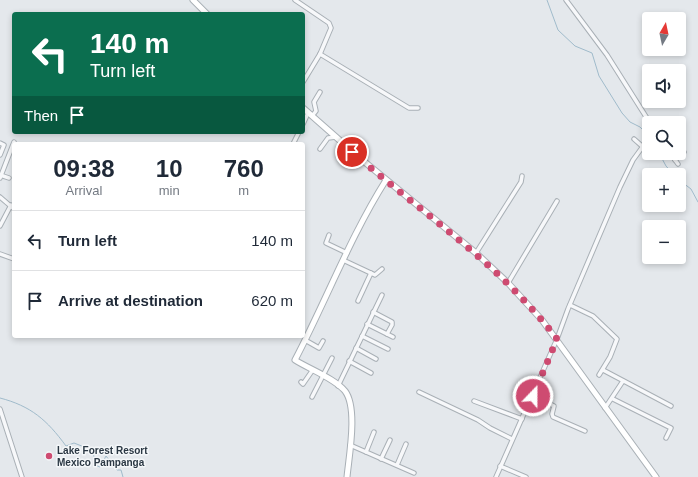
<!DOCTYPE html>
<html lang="en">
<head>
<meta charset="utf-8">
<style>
  body { margin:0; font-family:Helvetica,sans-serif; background:#f2f2f3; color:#1f2937; height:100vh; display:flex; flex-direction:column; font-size:15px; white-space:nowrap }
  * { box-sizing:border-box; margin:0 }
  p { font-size:13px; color:#747a83 }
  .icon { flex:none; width:22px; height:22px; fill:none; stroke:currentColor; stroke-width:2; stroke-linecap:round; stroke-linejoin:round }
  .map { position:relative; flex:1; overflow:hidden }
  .drawer { position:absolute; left:12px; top:142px; width:293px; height:196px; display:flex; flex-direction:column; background:#fff; border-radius:4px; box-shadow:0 2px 6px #0003 }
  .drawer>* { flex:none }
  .top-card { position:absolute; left:12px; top:12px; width:293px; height:122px; border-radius:4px; box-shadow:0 2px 6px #0003; background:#0b6e4f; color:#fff; overflow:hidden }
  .needle { width:26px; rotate:9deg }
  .tools { position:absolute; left:642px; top:12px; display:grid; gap:8px }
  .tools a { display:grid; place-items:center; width:44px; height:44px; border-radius:4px; background:#fff; box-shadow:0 2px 6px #0003; font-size:20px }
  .pin { position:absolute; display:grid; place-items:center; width:34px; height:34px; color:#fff; margin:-17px; border:2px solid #fff; border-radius:50%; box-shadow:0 1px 4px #0007 }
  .me { position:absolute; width:44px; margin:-22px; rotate:22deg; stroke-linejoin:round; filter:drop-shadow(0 0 3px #0008) }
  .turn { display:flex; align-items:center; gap:14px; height:84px; padding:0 12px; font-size:18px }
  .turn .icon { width:52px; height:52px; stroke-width:2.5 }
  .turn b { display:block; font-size:28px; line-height:34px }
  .then { display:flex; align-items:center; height:38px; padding:0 12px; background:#0003; gap:8px; font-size:15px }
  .eta { display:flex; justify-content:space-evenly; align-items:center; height:68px; text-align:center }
  .eta b { font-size:24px; font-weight:700; line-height:28px }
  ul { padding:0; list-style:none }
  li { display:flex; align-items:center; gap:12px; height:60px; padding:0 12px; border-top:1px solid #e0e1e3 }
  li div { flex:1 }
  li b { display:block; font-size:15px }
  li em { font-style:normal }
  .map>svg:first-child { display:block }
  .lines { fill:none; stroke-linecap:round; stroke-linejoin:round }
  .stream { stroke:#a0bbcb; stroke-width:1 }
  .street-casing { stroke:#a9b0b6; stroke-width:5.5 }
  .secondary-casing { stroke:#a9b0b6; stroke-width:7 }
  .street { stroke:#f7f8fa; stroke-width:3.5 }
  .secondary { stroke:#fff; stroke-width:5 }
  .route { stroke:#ce4b71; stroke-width:7; stroke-dasharray:0 12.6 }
  .poi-dot { fill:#ce4b71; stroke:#f4f7f9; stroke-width:1.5 }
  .labels { text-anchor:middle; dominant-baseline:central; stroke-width:3; stroke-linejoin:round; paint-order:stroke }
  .poi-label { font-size:10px; font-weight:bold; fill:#2b3844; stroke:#f4f7f9; text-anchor:start }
</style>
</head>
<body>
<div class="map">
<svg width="698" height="477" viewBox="0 0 698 477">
  <rect width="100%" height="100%" fill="#e4e8ec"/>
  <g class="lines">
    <g class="stream">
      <path d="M547 0 558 30 575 46 592 53 599 76 622 113 630 122 640 127 649 136"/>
      <path d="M659 153 666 166 674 175"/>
      <path d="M679 180 691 189 698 202"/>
      <path d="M0 398C31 406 47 420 66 446L74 443 92 450 97 466 100 467 106 456 117 470H121L123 477"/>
    </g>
    <g class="street-casing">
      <g id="street">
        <path d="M295 0 329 23 331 28 320 54 303 82"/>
        <path d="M566 0 607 55 650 123"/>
        <path d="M320 54 409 108H418"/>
        <path d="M312 116 316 111 314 102 320 92"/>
        <path d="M303 124 308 113"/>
        <path d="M634 139 643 147"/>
        <path d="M0 143 4 145 0 155"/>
        <path d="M293 144 299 132"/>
        <path d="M320 149 328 138 336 137"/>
        <path d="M670 153 678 164"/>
        <path d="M675 160 684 152"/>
        <path d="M0 175 9 178"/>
        <path d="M0 178 14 142"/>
        <path d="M0 197 14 209"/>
        <path d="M0 226 11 205"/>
        <path d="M329 235 326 243 347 253"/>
        <path d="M476 253 521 182 522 176"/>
        <path d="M0 254 14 259"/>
        <path d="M343 260 375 275 382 269"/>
        <path d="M508 283 557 201"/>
        <path d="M358 301 371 273"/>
        <path d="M570 305 593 316 617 339 610 357 599 375"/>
        <path d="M373 312 392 322V325L387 334"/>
        <path d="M367 324 393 337"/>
        <path d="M362 336 388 349"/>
        <path d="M305 340 319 348 323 341"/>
        <path d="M356 348 376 359"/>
        <path d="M349 361 371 373"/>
        <path d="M603 370 671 406"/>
        <path d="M301 382 303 384 312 371"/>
        <path d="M338 386 382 295"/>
        <path d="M419 392 478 420 490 428 512 439"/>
        <path d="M533 396 554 406 552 414 553 417 585 431"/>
        <path d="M312 397 332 358"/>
        <path d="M613 399 671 428 666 438"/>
        <path d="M474 401 522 419"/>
        <path d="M605 408 623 381"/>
        <path d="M0 409 22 477"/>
        <path d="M350 445 414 473"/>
        <path d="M366 452 374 432"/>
        <path d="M381 459 390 440"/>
        <path d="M397 465 406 444"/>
        <path d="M500 466 526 477"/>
        <path d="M496 477 557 339 568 309 620 187 633 160 649 138"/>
      </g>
    </g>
    <g class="secondary-casing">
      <g id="secondary">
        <path d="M193 0 207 14"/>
        <path d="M303 108 361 159 476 253 508 283 542 320 656 477"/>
        <path d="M347 477C349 456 358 408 345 391 334 378 309 369 295 360 326 301 350 237 386 180"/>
      </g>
    </g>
    <use href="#street" class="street"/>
    <use href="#secondary" class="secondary"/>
  </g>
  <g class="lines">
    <path class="route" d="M352 152C422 213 501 265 557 339L533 396"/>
  </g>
  <circle class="poi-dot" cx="49" cy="456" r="4"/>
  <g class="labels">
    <g class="poi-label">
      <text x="57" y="450">Lake Forest Resort<tspan x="57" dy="12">Mexico Pampanga</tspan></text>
    </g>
  </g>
</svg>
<div class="tools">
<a><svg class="needle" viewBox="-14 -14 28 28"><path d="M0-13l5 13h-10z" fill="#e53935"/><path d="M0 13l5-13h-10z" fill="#747a83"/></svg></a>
<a><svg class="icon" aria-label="sound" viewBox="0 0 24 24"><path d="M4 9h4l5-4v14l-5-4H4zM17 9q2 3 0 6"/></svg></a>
<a><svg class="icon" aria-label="search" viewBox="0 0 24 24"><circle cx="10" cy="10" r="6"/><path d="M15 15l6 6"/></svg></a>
<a>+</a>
<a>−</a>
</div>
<div class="pin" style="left:352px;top:152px;background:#d93025"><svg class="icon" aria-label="arrive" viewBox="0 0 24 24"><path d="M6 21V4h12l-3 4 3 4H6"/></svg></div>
<svg class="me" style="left:533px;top:396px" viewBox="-20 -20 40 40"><circle r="17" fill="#ce4b71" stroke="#fff" stroke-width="3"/><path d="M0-11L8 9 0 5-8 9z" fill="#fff"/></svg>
<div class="top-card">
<div class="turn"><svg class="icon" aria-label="left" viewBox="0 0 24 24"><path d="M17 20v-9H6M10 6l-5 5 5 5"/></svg><div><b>140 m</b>Turn left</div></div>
<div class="then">Then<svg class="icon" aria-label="arrive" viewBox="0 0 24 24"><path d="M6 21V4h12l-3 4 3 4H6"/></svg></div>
</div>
<section class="drawer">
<div class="eta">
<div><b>09:38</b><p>Arrival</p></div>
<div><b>10</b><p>min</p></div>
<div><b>760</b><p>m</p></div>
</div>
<ul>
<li><svg class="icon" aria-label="left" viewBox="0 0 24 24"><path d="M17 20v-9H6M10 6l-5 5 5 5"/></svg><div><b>Turn left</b></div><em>140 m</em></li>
<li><svg class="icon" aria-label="arrive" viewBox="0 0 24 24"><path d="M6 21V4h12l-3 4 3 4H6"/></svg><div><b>Arrive at destination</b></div><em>620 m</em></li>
</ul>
</section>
</div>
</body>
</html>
